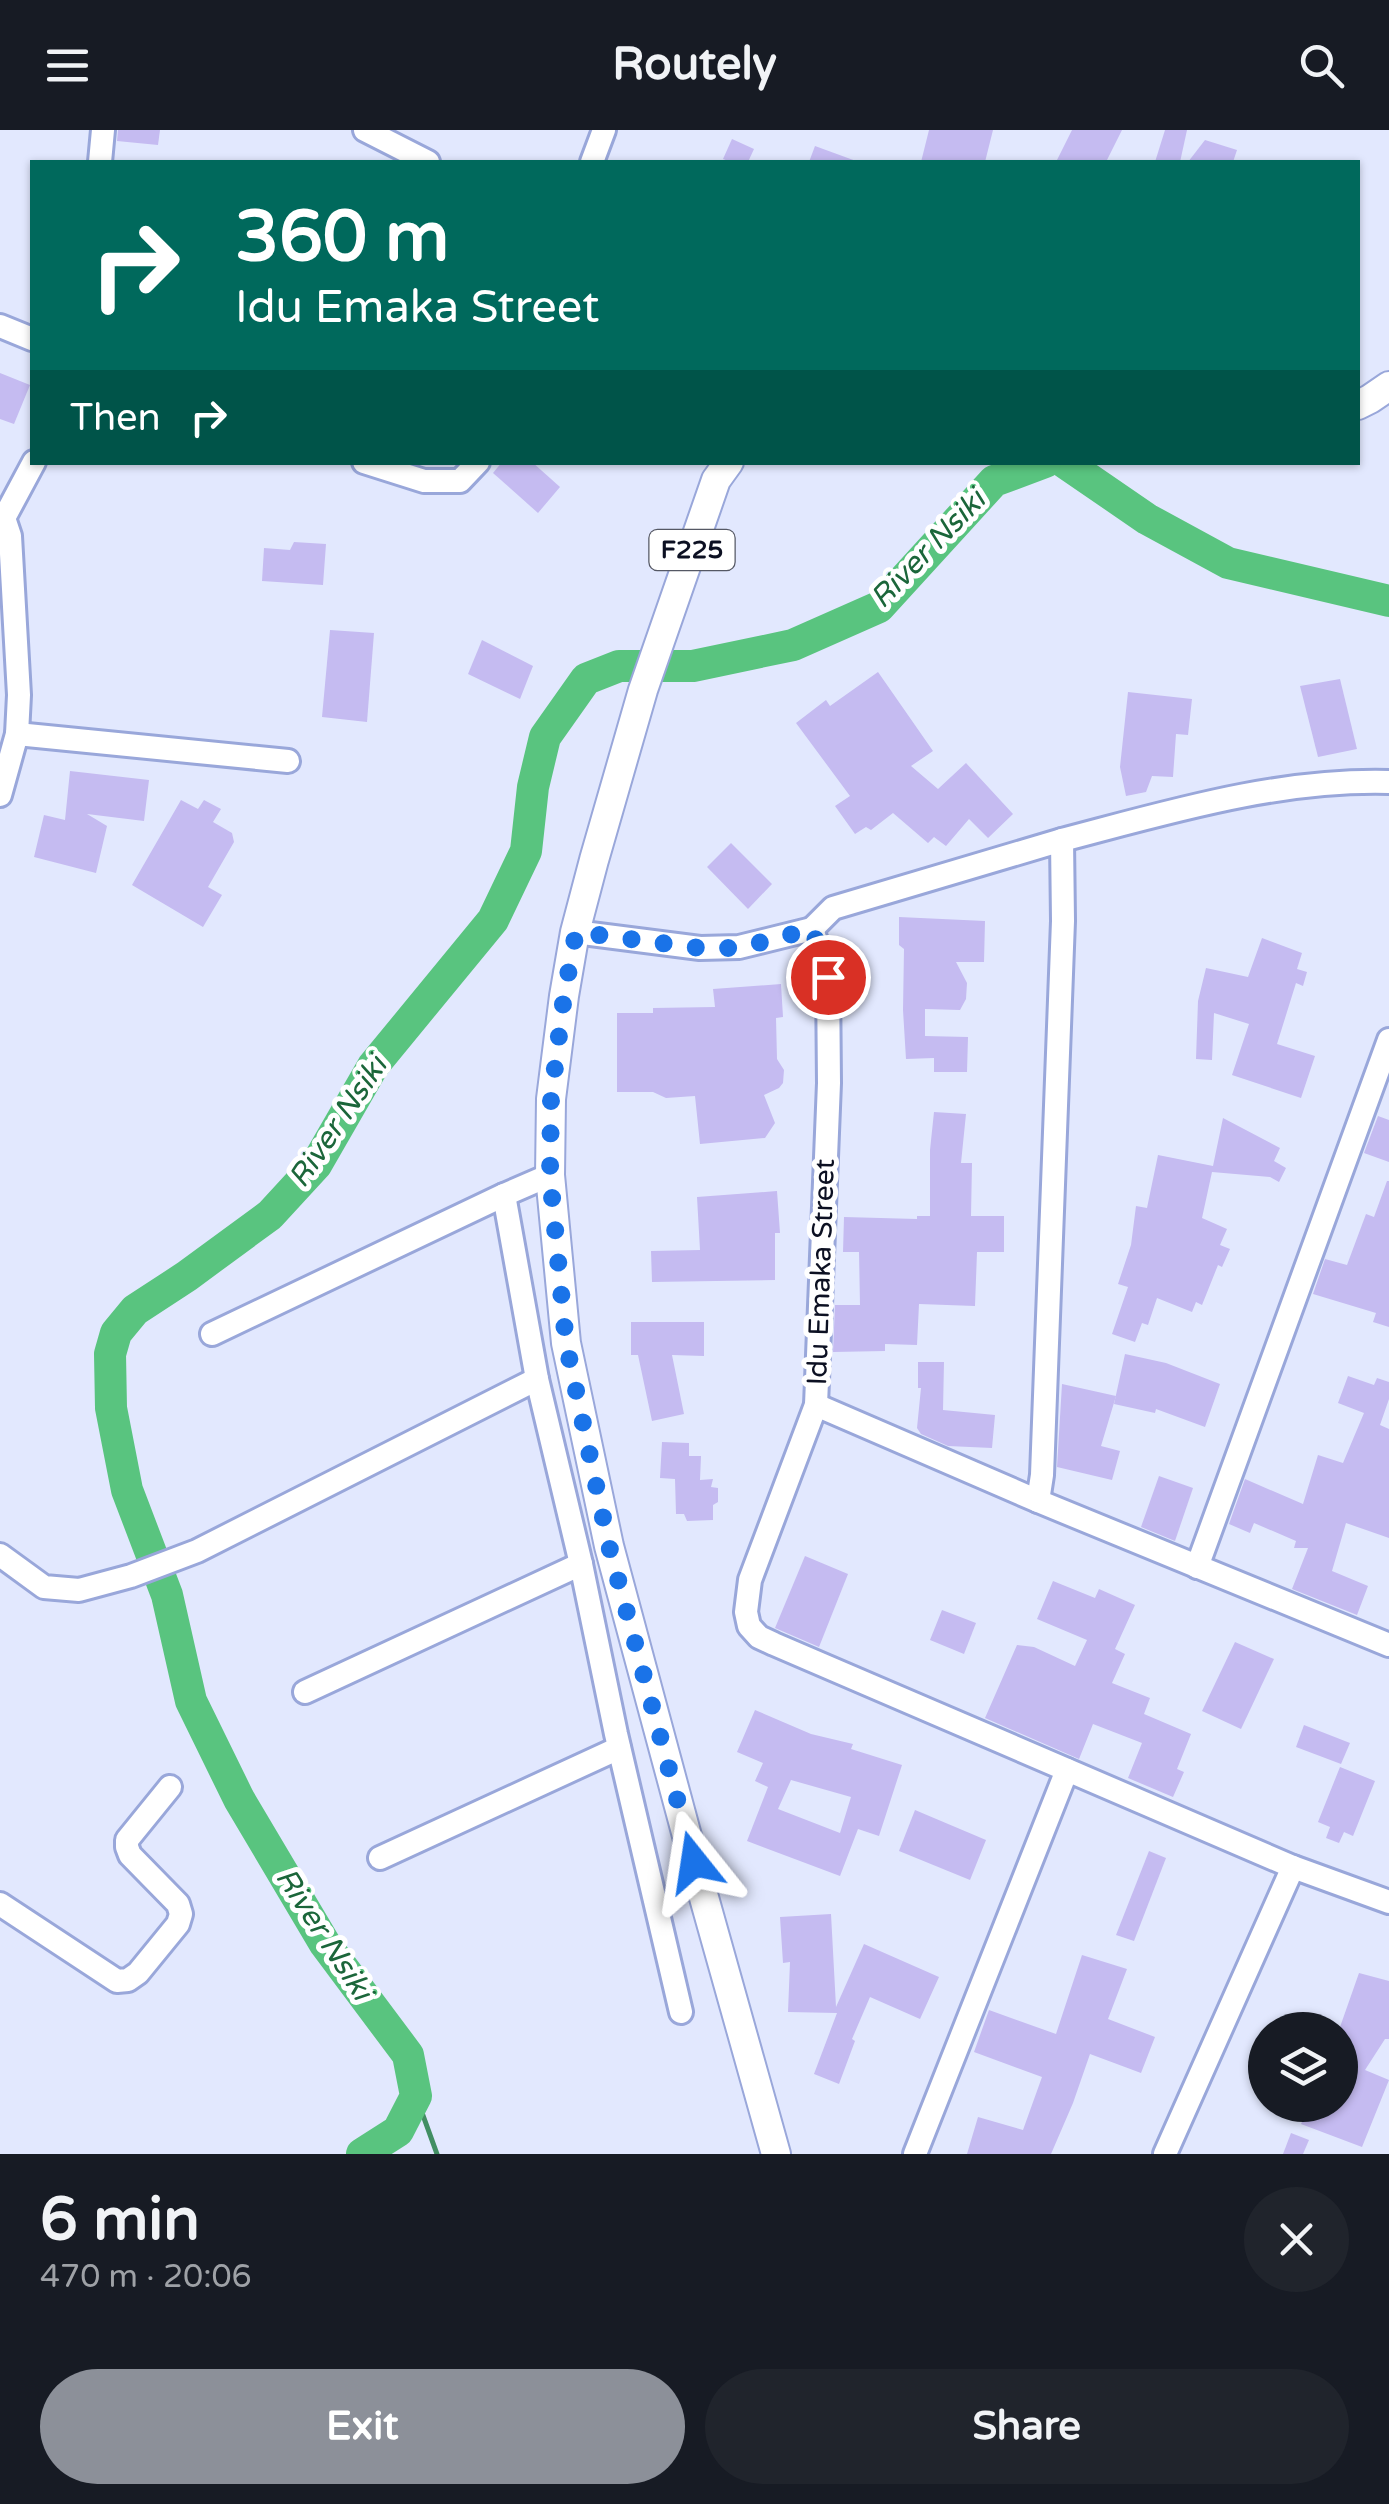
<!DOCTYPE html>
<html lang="en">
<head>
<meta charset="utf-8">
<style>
  body { margin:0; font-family:"Varela Round",sans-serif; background:#20242c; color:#f1f3f6; height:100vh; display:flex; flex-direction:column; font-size:38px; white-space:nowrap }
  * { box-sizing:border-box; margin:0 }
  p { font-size:32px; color:#9ea1a6 }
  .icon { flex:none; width:55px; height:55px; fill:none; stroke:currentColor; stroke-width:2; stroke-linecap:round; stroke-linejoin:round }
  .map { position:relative; height:2024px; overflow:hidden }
  .details { display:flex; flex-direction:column; background:#171b24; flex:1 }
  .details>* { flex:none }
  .top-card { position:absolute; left:30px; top:30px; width:1330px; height:305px; border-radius:0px; box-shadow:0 2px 8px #0004; background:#00695c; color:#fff; overflow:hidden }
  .tools { position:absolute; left:1248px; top:1882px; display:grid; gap:20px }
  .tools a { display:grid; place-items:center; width:110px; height:110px; border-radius:50%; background:#171b24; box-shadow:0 2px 8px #0004; font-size:50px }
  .pin { position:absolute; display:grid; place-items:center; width:85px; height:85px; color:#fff; margin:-42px; border:5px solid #fff; border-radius:50%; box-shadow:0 2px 10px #0007 }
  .me { position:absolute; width:110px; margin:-55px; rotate:345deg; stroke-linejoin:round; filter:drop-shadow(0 0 8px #0008) }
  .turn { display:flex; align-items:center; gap:35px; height:210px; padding:0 40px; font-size:45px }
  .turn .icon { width:130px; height:130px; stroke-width:2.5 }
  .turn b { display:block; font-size:70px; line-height:85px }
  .then { display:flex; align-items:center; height:95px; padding:0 40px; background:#0003; gap:20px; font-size:38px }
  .round { display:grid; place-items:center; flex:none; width:105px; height:105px; border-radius:52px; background:#20242c }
  .overview { display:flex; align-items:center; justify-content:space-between; height:170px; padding:0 40px }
  h1 { font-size:60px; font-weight:700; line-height:75px }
  .cta { display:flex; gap:20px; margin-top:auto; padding:20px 40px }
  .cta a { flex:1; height:115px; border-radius:60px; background:#8c9099; color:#fff; font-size:40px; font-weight:700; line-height:115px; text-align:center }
  .cta a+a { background:#20242c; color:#f1f3f6 }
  header { display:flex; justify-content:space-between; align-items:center; height:130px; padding:0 40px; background:#171b24; font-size:45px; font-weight:700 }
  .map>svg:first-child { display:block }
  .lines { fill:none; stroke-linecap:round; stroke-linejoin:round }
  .stream { stroke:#428e63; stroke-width:5 }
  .river { stroke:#59c47f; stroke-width:32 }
  .building { fill:#c5bbf1; fill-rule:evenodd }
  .minor-casing { stroke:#99a7da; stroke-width:28 }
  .major-casing { stroke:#99a7da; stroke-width:32 }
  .minor { stroke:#fff; stroke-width:22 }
  .major { stroke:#fff; stroke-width:28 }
  .route { stroke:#1a73e8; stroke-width:18; stroke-dasharray:0 32.4 }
  .labels { text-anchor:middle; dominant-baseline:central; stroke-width:10; stroke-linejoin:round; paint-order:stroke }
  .shield { fill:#fff; stroke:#555864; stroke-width:2.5 }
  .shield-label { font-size:25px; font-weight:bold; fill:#0c1022 }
  .street-label { font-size:28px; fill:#0c1022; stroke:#fff }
  .water-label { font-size:30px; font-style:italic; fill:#1b663a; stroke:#fff }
</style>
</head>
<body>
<header><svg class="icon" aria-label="menu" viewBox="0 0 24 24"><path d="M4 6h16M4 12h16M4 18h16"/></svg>Routely<svg class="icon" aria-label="search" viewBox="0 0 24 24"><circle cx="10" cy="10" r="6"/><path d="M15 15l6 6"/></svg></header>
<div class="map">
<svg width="1389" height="2024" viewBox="0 0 1389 2024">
  <rect width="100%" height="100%" fill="#e2e8fe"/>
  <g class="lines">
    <path class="stream" d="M416 1966 437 2024"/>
    <g class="river">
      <path d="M1064 332 1147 389 1228 433 1389 471"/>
      <path d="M362 2024 398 2001 416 1966 408 1925 325 1814 239 1669 191 1571 167 1465 127 1360 111 1278 110 1224 116 1203 135 1180 187 1146 270 1085 316 1035 373 936 493 790 526 721 533 657 545 607 586 549 619 536H693L793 515 879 477 994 351 1045 332"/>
    </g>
  </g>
  <g class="building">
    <path d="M118 0H160L158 15 117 11Z"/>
    <path d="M929 0H993L985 32H921Z"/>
    <path d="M1072 0H1122L1106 32H1056Z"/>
    <path d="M1165 0H1187L1180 32H1155Z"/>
    <path d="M732 9 754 19 748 32H731L723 29Z"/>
    <path d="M1205 10 1237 20 1233 32H1188Z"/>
    <path d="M815 16 856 31V32H809Z"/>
    <path d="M0 243 30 255 14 294 0 289Z"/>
    <path d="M502 332H532L560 357 538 383 493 343Z"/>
    <path d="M294 412 326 414 323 455 262 451 264 418 290 420Z"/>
    <path d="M330 500 374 503 367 592 322 587Z"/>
    <path d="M482 510 533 536 520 569 468 544Z"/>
    <path d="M878 542 933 621 911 636 938 659 966 633 1013 684 988 708 969 689 946 716 934 707 928 713 893 683 871 700 866 697 855 704 835 676 850 666 796 593 826 570 830 576Z"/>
    <path d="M1340 549 1357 619 1318 627 1300 556Z"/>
    <path d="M1128 562 1192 569 1188 605 1176 604 1173 647 1152 646 1146 662 1126 666 1120 637Z"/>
    <path d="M70 641 149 650 144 691 87 684 107 696 96 743 34 727 44 685 65 690Z"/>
    <path d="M181 670 198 679 204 670 221 679 213 692 232 703 234 712 208 757 222 765 203 797 132 755Z"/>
    <path d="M731 713 772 754 748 779 707 737Z"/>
    <path d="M899 787 985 791 984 832H956L967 853 966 869 960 880 925 879V906L968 907 967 942H934V928L906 929 903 880 904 819 899 815Z"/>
    <path d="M1262 808 1302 823 1297 839 1307 842 1303 856 1296 853 1277 914 1315 926 1301 968 1232 945 1249 894 1214 883 1212 930 1196 929 1198 871 1206 838 1248 847Z"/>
    <path d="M781 854 783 887 776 888 777 929 784 940 783 953 779 958 764 965 775 993 765 1008 700 1014 695 966 666 968 653 962H617V883H653V878L715 877 713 859Z"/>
    <path d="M934 982 966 984 961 1033H972L971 1086H1004V1122H977L975 1176 919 1174 917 1215 885 1214V1221L833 1222 835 1175H860L859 1122H843L844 1087 917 1089V1086H930V1020Z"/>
    <path d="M1378 986 1389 990V1032L1364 1023Z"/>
    <path d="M1223 988 1280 1018 1274 1031 1286 1038 1279 1052 1270 1047 1212 1042 1202 1088 1227 1099 1220 1115 1230 1119 1222 1137 1218 1135 1202 1175 1196 1172 1192 1182 1157 1168 1148 1195 1142 1193 1135 1212 1112 1204 1128 1157 1118 1154 1131 1115 1136 1076 1147 1078 1158 1025 1213 1036Z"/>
    <path d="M1387 1051H1389V1197L1373 1192 1376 1183 1313 1164 1325 1129 1347 1135 1366 1084 1374 1087Z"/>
    <path d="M777 1061 780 1103H775V1150L652 1152 651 1121 700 1120 697 1067Z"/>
    <path d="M631 1192H704V1226L672 1225 684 1284 652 1291 638 1225H631Z"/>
    <path d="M1125 1224 1166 1233 1220 1254 1205 1297 1156 1279 1155 1283 1114 1274Z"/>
    <path d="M918 1232H944L943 1280 995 1285 992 1318 948 1316 921 1304 917 1298 921 1258H918Z"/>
    <path d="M1348 1246 1374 1255 1377 1248 1389 1252V1269L1380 1295 1389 1299V1408L1346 1393 1332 1441 1368 1456 1357 1485 1292 1459 1308 1418H1294L1296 1411 1254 1393 1250 1403 1229 1394 1245 1349 1303 1374 1318 1325 1343 1333 1364 1283 1338 1273Z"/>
    <path d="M1062 1254 1116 1266 1101 1316 1120 1321 1112 1350 1057 1337Z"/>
    <path d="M662 1312 689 1313V1326H701L700 1350 713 1349 711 1357 718 1358V1372L713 1375V1390L687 1391 684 1384H676L675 1349 660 1348Z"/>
    <path d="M1159 1346 1193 1358 1175 1411 1141 1397Z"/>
    <path d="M805 1426 848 1444 819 1517 775 1498Z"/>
    <path d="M1053 1451 1095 1468 1099 1459 1135 1475 1115 1519 1125 1524 1112 1553 1150 1568 1144 1584 1191 1604 1177 1639 1184 1642 1173 1667 1128 1648 1142 1613 1093 1594 1079 1629 985 1588 1017 1515 1034 1517 1075 1536 1087 1510 1037 1489Z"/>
    <path d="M942 1480 976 1493 964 1524 930 1510Z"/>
    <path d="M1235 1512 1274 1529 1241 1599 1202 1581Z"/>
    <path d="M755 1580 811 1604 853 1614 851 1619 902 1635 879 1706 858 1699 840 1746 747 1711 768 1657 755 1651 763 1633 737 1622ZM791 1650 851 1667 840 1703 778 1679Z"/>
    <path d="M1304 1595 1350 1613 1341 1634 1296 1617Z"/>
    <path d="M1340 1637 1375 1651 1353 1706 1344 1702 1339 1713 1326 1708 1330 1697 1318 1692Z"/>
    <path d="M915 1680 986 1710 970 1750 899 1721Z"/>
    <path d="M1149 1721 1166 1728 1134 1811 1116 1805Z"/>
    <path d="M831 1784 836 1877 864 1814 939 1847 920 1889 870 1867 852 1909 855 1911 839 1954 814 1944 837 1883 788 1882 790 1832 783 1833 780 1787Z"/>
    <path d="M1082 1825 1127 1839 1108 1889 1155 1907 1141 1943 1090 1924 1073 1973 1051 2024H967L978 1987 1023 2000 1042 1947 974 1922 989 1880 1056 1904Z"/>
    <path d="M1359 1843 1389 1851V1909H1385L1365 1940 1389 1950 1362 2017 1301 1994 1310 1975H1340V1897Z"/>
    <path d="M1291 2003 1309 2010 1303 2024H1283Z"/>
  </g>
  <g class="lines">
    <g class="minor-casing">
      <g id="minor">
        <path d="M365 0 428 32"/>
        <path d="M100 32 103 0"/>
        <path d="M592 32 604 0"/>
        <path d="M0 196 32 209"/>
        <path d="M364 332 424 351H460L478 332"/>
        <path d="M0 386 4 388 10 406 19 565 17 604 0 665"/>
        <path d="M4 388 34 332"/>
        <path d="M17 604 288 631"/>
        <path d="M1062 710C1169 682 1277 649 1389 652"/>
        <path d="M812 799 833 778 1062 710 1063 791 1042 1345 1038 1371"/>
        <path d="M575 802 700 818 739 817 812 799 828 847 829 953 816 1275 750 1450 746 1482 749 1496 759 1507 774 1514 1293 1737 1389 1772"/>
        <path d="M504 1065 537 1249 581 1434 616 1604 681 1882"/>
        <path d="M212 1204 504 1065 550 1045"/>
        <path d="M816 1275 1038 1371 1389 1515"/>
        <path d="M0 1425 44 1457 79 1460 131 1446 197 1421 537 1249"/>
        <path d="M1197 1437 1389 910"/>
        <path d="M305 1562 581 1434"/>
        <path d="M380 1728 619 1618"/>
        <path d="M0 1774 117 1851 128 1850 138 1843 178 1794 181 1784 178 1774 130 1725 127 1717V1710L170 1657"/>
        <path d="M915 2024 1067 1640"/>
        <path d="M1165 2024 1293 1737"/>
      </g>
    </g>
    <g class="major-casing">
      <g id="major">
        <path d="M1358 275 1370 269 1389 256"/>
        <path d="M729 332 716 350 643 560 594 730 575 802 564 866 551 969 550 1045 566 1213 609 1416 694 1732 776 2024"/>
      </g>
    </g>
    <use href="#minor" class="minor"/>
    <use href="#major" class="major"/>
  </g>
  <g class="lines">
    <path class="route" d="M694 1732 609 1416 566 1213 550 1046 551 969 564 866 576 802 700 818H739L812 799 828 847"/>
  </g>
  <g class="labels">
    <rect class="shield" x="649.5" y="400" width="85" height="40" rx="8"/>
    <g class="shield-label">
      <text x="692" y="420">F225</text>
    </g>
    <g class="street-label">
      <text transform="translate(821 1142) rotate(-88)">Idu Emaka Street</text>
    </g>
    <g class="water-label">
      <text transform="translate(928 419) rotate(-46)">River Nsiki</text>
      <text transform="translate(338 992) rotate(-56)">River Nsiki</text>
      <text transform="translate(324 1804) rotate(57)">River Nsiki</text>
    </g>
  </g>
</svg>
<div class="tools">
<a><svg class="icon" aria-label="layers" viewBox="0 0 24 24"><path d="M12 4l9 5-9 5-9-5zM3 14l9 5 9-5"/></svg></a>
</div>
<div class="pin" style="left:828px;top:847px;background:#d93025"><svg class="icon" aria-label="arrive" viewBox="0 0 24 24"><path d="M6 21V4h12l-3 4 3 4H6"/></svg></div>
<svg class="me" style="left:694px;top:1732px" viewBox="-20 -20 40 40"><path d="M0-17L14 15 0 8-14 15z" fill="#1a73e8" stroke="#fff" stroke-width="4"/></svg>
<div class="top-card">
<div class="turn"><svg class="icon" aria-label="right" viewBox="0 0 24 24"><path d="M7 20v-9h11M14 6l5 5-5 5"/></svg><div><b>360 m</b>Idu Emaka Street</div></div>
<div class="then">Then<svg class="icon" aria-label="right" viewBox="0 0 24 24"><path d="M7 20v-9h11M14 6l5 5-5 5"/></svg></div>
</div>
</div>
<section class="details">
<div class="overview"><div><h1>6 min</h1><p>470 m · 20:06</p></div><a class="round"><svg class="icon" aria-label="close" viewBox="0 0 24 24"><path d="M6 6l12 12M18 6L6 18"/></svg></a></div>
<div class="cta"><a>Exit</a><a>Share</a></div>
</section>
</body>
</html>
